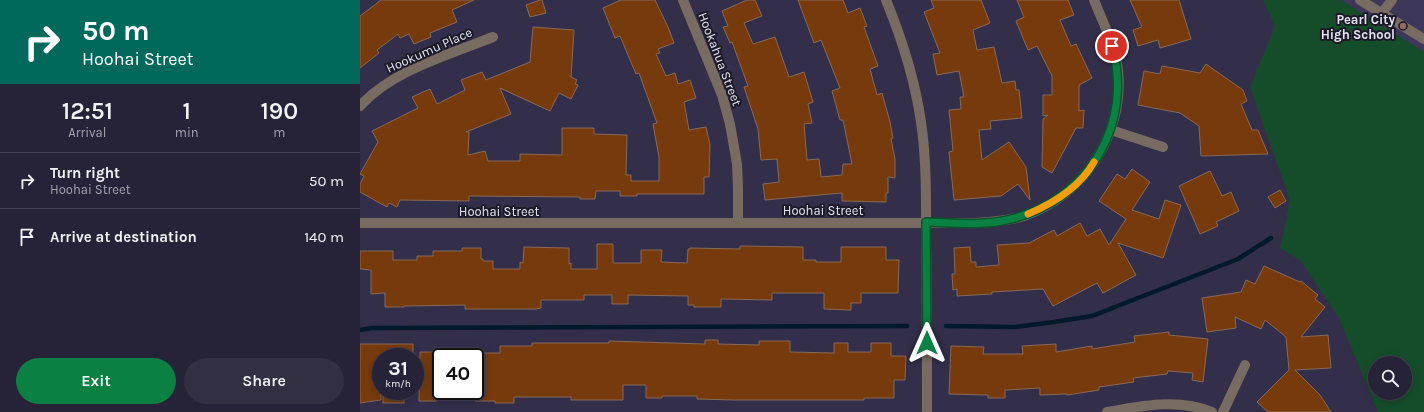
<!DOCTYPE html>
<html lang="en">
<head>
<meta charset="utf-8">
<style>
  body { margin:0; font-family:Karla,sans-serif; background:#322f43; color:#f1f3f6; height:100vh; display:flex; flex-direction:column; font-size:15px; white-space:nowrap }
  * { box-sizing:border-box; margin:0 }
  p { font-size:13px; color:#a4a4ae }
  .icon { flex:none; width:22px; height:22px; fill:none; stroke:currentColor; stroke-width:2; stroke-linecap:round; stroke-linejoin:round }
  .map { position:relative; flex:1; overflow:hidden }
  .sheet { display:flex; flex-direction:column; background:#262338; width:360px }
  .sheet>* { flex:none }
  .hud { background:#00695c; color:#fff; overflow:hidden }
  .fabs { position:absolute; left:1008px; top:356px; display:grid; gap:8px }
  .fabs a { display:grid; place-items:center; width:44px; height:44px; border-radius:50%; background:#262338; box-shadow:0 2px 10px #0003,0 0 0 1px #424053; font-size:20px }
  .speed { position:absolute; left:12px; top:348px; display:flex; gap:8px; font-size:20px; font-weight:700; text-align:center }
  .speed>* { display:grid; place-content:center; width:52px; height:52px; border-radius:50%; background:#262338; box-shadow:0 2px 10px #0003,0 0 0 1px #424053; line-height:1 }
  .speed small { font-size:10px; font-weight:400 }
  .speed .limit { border:2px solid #111; border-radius:6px; background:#fff; color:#111 }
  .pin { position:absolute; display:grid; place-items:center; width:34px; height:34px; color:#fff; margin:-17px; border:2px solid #fff; border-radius:50%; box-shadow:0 1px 4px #0007 }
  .me { position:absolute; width:44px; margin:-22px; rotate:0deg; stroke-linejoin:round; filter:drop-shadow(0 0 3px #0008) }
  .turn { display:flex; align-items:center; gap:14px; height:84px; padding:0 16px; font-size:18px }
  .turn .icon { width:52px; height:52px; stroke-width:2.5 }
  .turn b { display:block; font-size:28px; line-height:34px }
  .eta { display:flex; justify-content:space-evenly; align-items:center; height:68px; text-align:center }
  .eta b { font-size:24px; font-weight:600; line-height:28px }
  .cta { display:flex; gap:8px; margin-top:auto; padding:8px 16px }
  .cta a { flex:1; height:46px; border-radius:24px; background:#0b8043; color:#fff; font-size:16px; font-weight:600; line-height:46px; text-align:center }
  .cta a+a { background:#322f43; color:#f1f3f6 }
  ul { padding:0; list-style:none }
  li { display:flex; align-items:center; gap:12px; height:56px; padding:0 16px; border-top:1px solid #424053 }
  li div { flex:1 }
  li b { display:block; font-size:15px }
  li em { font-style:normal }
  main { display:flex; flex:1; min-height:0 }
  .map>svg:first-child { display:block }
  .built { fill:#3d385a }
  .green { fill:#154d2a; fill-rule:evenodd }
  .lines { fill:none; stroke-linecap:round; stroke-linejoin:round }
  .stream { stroke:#001a2b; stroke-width:4.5 }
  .building { fill:#773a0d; stroke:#886956 }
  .minor { stroke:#786b61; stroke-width:10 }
  .route-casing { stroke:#07532c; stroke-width:10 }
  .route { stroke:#0b8043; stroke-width:7 }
  .slow { stroke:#f59e0b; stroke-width:7 }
  .education-dot { fill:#8d6e63; stroke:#1b1a26; stroke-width:1.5 }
  .labels { text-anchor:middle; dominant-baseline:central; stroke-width:4; stroke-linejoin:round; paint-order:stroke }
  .poi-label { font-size:13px; font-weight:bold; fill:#e6e5f7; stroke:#1b1a26; text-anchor:end }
  .street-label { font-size:13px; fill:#e6e5f7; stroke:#1b1a26 }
</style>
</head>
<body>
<main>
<section class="sheet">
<div class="hud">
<div class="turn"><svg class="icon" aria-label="right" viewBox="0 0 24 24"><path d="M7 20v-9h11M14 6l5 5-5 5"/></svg><div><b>50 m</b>Hoohai Street</div></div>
</div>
<div class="eta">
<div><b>12:51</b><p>Arrival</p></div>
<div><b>1</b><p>min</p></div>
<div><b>190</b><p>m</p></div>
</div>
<ul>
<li><svg class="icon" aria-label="right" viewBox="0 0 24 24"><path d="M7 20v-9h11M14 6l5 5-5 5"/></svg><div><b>Turn right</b><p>Hoohai Street</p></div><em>50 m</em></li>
<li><svg class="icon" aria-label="arrive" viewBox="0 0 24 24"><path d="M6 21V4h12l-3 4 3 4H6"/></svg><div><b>Arrive at destination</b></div><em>140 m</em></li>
</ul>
<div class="cta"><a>Exit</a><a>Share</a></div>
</section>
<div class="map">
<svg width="1064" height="412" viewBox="0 0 1064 412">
  <rect width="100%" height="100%" fill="#332f4b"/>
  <path class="built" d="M981 0H1064V52Z"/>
  <path class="green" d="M903 0H981L1064 52V412H1018L979 318 941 261 920 248 930 200 890 87 915 26ZM1015 363H1045V393H1015Z"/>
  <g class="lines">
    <g class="stream">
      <path d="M586 326 655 327 694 322 732 316 878 259 911 238"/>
      <path d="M0 330 12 328 547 326"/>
    </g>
  </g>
  <g class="building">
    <path d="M21 0H114L92 10 97 22 70 33 71 37 54 44 49 34 40 38 38 34 17 50 19 53 0 68V16Z"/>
    <path d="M180 0H182L186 13 170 17 166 5Z"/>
    <path d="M261 0H295L308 27 314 43 298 49 300 53 296 54 306 76 315 73 318 84 330 80 336 98 324 102 329 130 346 127 350 145 349 177H344V194H277V196H260V191H236L235 199H220V197L109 196V201L40 200 37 207 29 203 27 207 0 192V184L4 176 0 174 18 142 12 131 58 108 52 97 70 89 77 104 105 90 101 80 122 72 126 80 170 62 173 27 214 30 211 77 217 80 215 84 218 85 211 99 199 93 190 111 140 88 151 114 106 132H109L108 155 125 151 128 161H160V154L202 155V128H234V134L267 135 266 175H271V181H299V157L293 124 297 123 279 73 276 74 260 36 255 38 243 8Z"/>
    <path d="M387 0H395L402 16 384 23 393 44 415 37 429 77 444 72 453 102 448 104 452 123 444 124 447 160 459 159 461 177 482 175 483 164H492L483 120H480L472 91 480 88 461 40 454 43 438 0H483L488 13 500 8 507 26 504 27 518 66 510 69 517 95 522 93 530 122 533 138 531 139 535 159V178L528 177V193H526V202L482 201V193L405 200 403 184 419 182 417 159 401 160 398 129 384 87 388 86 372 42 370 43 363 27 368 26 362 11Z"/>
    <path d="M571 0H621L630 23 613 30 617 50 634 47 642 83 655 81 656 90H659L662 118 630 121 631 129 619 130 622 160 649 142 666 167 670 200 658 184 641 196 594 200 589 152 593 151 589 110 601 109 600 97H604L599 71 577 75 573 54 580 53 564 12 574 8Z"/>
    <path d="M657 0H708L714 15 700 20 711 46 716 44 732 78 719 85V111L724 110 723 128H716L692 173 682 167 683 119 688 115 683 116V95H692V76L677 46 668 50 656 21 664 17Z"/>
    <path d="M770 0H819L831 39 800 48 798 40 778 46 773 30 782 27Z"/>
    <path d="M846 64 883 90 887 101 881 104 892 130H898L908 154 841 156 839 126 820 113 778 105 784 71 800 74 802 66 840 73Z"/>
    <path d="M772 169 790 182 772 210 799 219 805 200 821 205 803 258 758 243 776 275 743 293 737 283 693 306 683 289 632 292V294L597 296V289L593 290 592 274H595L594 248 610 247 611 262H616V267L639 265 637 245 669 243 694 230 697 236 720 223 727 236 740 229 749 245 766 219 739 201 757 174 765 179Z"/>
    <path d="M850 171 862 196 871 192 879 211 856 222 858 226 840 234 819 186Z"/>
    <path d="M920 190 926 201 915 208 908 197Z"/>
    <path d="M237 244H253V263H281V250H302L301 262 327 263 328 249H330V248L380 249V246L443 247V260H456V262H481V247H526V260H539L538 293H501V303H491V310L464 309V293H412V300L361 299V307H334V305H328V296L268 295V304H252V295H224V300H181V308L176 309H105V305L44 306V307H25V293L11 294V270L0 269V251H33V260H57V256H73V251H102V248H121V259H123V261H133V269H160V262L163 263 164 247 209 248V264L211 263V269H237Z"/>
    <path d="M904 266 940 282 941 281 958 295 955 299 965 307 941 337 968 335 971 368 935 370 960 395 971 412H908L897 402 929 370 926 337 905 320 901 329 875 317 876 328 847 332 842 298 881 292 886 280 895 284Z"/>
    <path d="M809 332V335L848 339 843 382 832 380 833 373 808 371 807 374 773 378 774 382 739 387V390L707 395V394L680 395V388L645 390V398H628V395L589 394 591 346 624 347 623 354H663L662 346 696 344V352L732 346V349L775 342 774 336Z"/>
    <path d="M345 340H358V344L399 345V341H430V352L474 353V343H488V352H511V343H531V356H546L545 380H534V398H504V400H375L337 399V396H302V398H286V385H263V400H211V397H154V403H135V401H115V353H140V346H172V343H249V341L345 344Z"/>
    <path d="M0 344H53V357H21V400L0 403Z"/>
    <path d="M60 352H81V400H77V401H59Z"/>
    <rect x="23" y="391" width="21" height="12"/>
  </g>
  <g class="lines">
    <g class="minor">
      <path d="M323 0 362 95 370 124 377 164 378 187V223"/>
      <path d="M526 0C542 39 555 80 561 122 567 163 566 204 566 246 567 301 567 357 567 412"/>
      <path d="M1000 0 1064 39"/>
      <path d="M1022 13 1032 0"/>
      <path d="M0 106C33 70 88 55 133 37"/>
      <path d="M751 130 803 147"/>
      <path d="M0 223H616C632 222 648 221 664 216 723 196 764 135 758 72 756 47 743 23 734 0"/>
      <path d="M747 412C782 406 818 398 852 412"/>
      <path d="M863 412 885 365"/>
    </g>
  </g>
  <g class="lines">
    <g class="route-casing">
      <path id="route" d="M567 343 566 222C594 223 624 226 651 219 729 200 774 123 752 46"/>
    </g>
    <use href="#route" class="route"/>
    <path class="slow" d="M668 214C694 203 720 187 734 162"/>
  </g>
  <circle class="education-dot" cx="1043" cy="26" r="4"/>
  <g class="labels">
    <g class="poi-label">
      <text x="1035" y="19">Pearl City<tspan x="1035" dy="15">High School</tspan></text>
    </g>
    <g class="street-label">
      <text transform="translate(69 50) rotate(-24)">Hookumu Place</text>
      <text transform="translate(360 59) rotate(69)">Hookahua Street</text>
      <text x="463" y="210">Hoohai Street</text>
      <text x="139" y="211">Hoohai Street</text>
    </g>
  </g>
</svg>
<div class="fabs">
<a><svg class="icon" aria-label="search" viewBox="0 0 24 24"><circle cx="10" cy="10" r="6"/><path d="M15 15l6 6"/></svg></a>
</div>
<div class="speed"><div>31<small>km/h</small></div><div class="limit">40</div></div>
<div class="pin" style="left:752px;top:46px;background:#d93025"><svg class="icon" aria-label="arrive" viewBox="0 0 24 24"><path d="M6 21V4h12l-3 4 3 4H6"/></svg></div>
<svg class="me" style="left:567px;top:343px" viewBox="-20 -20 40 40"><path d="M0-17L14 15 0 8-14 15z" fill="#0b8043" stroke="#fff" stroke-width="4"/></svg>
</div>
</main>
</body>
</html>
